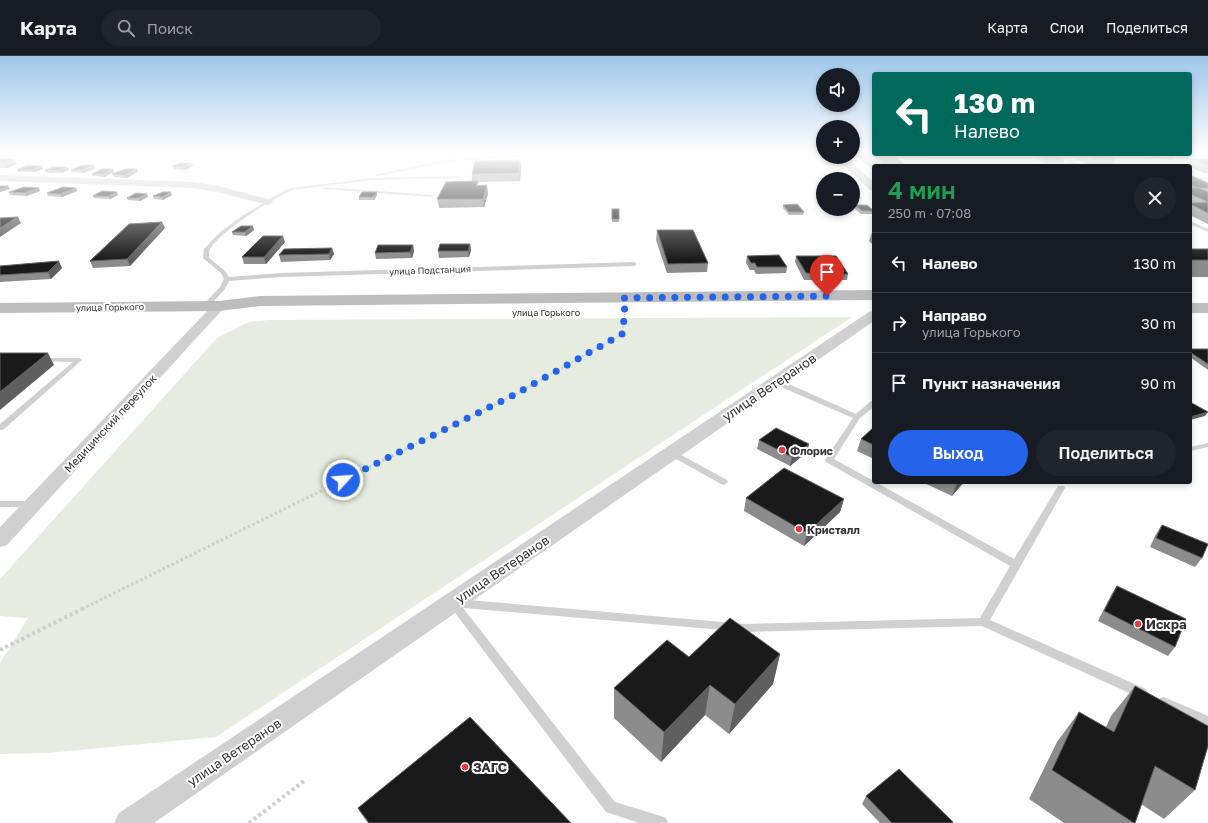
<!DOCTYPE html>
<html lang="ru">
<head>
<meta charset="utf-8">
<style>
  body { margin:0; font-family:"Golos Text",sans-serif; background:#20242c; color:#f1f3f6; height:100vh; display:flex; flex-direction:column; font-size:15px; white-space:nowrap }
  * { box-sizing:border-box; margin:0 }
  p { font-size:13px; color:#9ea1a6 }
  .icon { flex:none; width:22px; height:22px; fill:none; stroke:currentColor; stroke-width:2; stroke-linecap:round; stroke-linejoin:round }
  .map { position:relative; flex:1; overflow:hidden }
  .details { position:absolute; left:872px; top:108px; width:320px; height:320px; display:flex; flex-direction:column; background:#171b24; border-radius:4px; box-shadow:0 2px 6px #0003 }
  .details>* { flex:none }
  .top-card { position:absolute; left:872px; top:16px; width:320px; height:84px; border-radius:4px; box-shadow:0 2px 6px #0003; background:#00695c; color:#fff; overflow:hidden }
  .tools { position:absolute; left:816px; top:12px; display:grid; gap:8px }
  .tools a { display:grid; place-items:center; width:44px; height:44px; border-radius:50%; background:#171b24; box-shadow:0 2px 6px #0003; font-size:20px }
  .pin { position:absolute; display:grid; place-items:center; width:34px; height:34px; color:#fff; margin:-41px -17px; border-radius:50% 50% 50% 0; rotate:-45deg; box-shadow:0 0 4px #0007 }
  .pin .icon { rotate:45deg }
  .me { position:absolute; width:44px; margin:-22px; rotate:64deg; stroke-linejoin:round; filter:drop-shadow(0 0 3px #0008) }
  .turn { display:flex; align-items:center; gap:14px; height:84px; padding:0 16px; font-size:18px }
  .turn .icon { width:52px; height:52px; stroke-width:2.5 }
  .turn b { display:block; font-size:28px; line-height:34px }
  .round { display:grid; place-items:center; flex:none; width:42px; height:42px; border-radius:21px; background:#20242c }
  .summary { display:flex; align-items:center; justify-content:space-between; height:68px; padding:0 16px }
  h1 { font-size:24px; font-weight:600; line-height:30px; color:#1e9e55 }
  .button { display:flex; gap:8px; margin-top:auto; padding:8px 16px }
  .button a { flex:1; height:46px; border-radius:24px; background:#2563eb; color:#fff; font-size:16px; font-weight:600; line-height:46px; text-align:center }
  .button a+a { background:#20242c; color:#f1f3f6 }
  ul { padding:0; list-style:none }
  li { display:flex; align-items:center; gap:12px; height:60px; padding:0 16px; border-top:1px solid #363941 }
  li div { flex:1 }
  li b { display:block; font-size:15px }
  li em { font-style:normal }
  header { display:flex; align-items:center; gap:24px; box-sizing:border-box; height:56px; padding:0 20px; background:#171b24; border-bottom:1px solid #363941 }
  header strong { font-size:19px }
  nav { display:flex; gap:22px; margin-inline-start:auto; font-size:14px }
  .search { width:280px; height:36px; background:#20242c; display:flex; align-items:center; gap:10px; box-sizing:border-box; padding:0 14px; border-radius:22px; color:#9ea1a6; font-size:15px }
  .map>svg:first-child { display:block }
  .green { fill:#e6ecdf }
  .lines { fill:none; stroke-linecap:round; stroke-linejoin:round }
  .path-far3 { stroke:#cdcdcd; stroke-width:1.5; stroke-dasharray:1 1; stroke-linecap:butt }
  .path-far2 { stroke:#cdcdcd; stroke-width:2; stroke-dasharray:2 2; stroke-linecap:butt }
  .path-far1 { stroke:#cdcdcd; stroke-width:3; stroke-dasharray:2.5 2.5; stroke-linecap:butt }
  .path { stroke:#cdcdcd; stroke-width:4; stroke-dasharray:3 3; stroke-linecap:butt }
  .lane { fill:#d0d0d0; fill-rule:evenodd }
  .street { fill:#d0d0d0; fill-rule:evenodd }
  .secondary { fill:#bdbdbd; fill-rule:evenodd }
  .wall { fill:#8c8c8c }
  .shaded-wall { fill:#5f5f5f }
  .building { fill:#1a1a1a; stroke:#5f5f5f }
  .route { stroke:#2563eb; stroke-width:7; stroke-dasharray:0 12.6 }
  .poi-dot { fill:#e63946; stroke:#fff; stroke-width:1.5 }
  .labels { text-anchor:middle; dominant-baseline:central; stroke-width:4; stroke-linejoin:round; paint-order:stroke }
  .far-street-label { font-size:9px; fill:#333; stroke:#fff }
  .street-label { font-size:11px; fill:#333; stroke:#fff }
  .poi-label { font-size:11px; font-weight:bold; fill:#333; stroke:#fff; text-anchor:start }
  .near-street-label { font-size:13px; fill:#333; stroke:#fff }
  .near-poi-label { font-size:13px; font-weight:bold; fill:#333; stroke:#fff; text-anchor:start }
</style>
</head>
<body>
<header>
<strong>Карта</strong>
<div class="search"><svg class="icon" aria-label="search" viewBox="0 0 24 24"><circle cx="10" cy="10" r="6"/><path d="M15 15l6 6"/></svg>Поиск</div>
<nav><a>Карта</a><a>Слои</a><a>Поделиться</a></nav>
</header>
<div class="map">
<svg width="1208" height="767" viewBox="0 0 1208 767">
  <rect width="100%" height="100%" fill="#fff"/>
  <path class="green" d="M852 261 216 681 48 697 0 698V607L28 562 0 560V523L217 282 249 266 269 264Z"/>
  <g class="lines">
    <path class="path-far3" d="M624 265 625 257"/>
    <path class="path-far2" d="M412 390 514 339 622 278 624 264"/>
    <path class="path-far1" d="M82 553 414 389"/>
    <g class="path">
      <path d="M0 594 84 552"/>
      <path d="M249 767 304 725"/>
    </g>
    <g class="lane">
      <path d="M444 97H462L453 99 451 104 496 100 616 97 614 98 496 102 448 106 376 120 374 119 447 104 450 99Z"/>
      <path d="M1055 98H1060L1082 110H1077L1060 101 893 103 901 110H897L887 102 889 101 1056 99Z"/>
      <path d="M459 120 460 122 372 124 293 134C273 142 221 175 210 193 209 195 209 199 209 202L225 215 229 221 282 217 634 206 637 208 634 210 282 221 229 225 225 233 214 245 221 249V251H217L207 245 220 231 224 223 221 217 203 202 204 193 220 176 239 162 279 137 291 132 372 122Z"/>
      <path d="M1208 121V123L1190 124V122Z"/>
      <path d="M324 131 432 139 434 140 432 141 323 133Z"/>
      <path d="M1190 165 1208 173V176L1190 168Z"/>
      <path d="M41 302H79L82 304 3 374H0V368L73 306 39 305V303Z"/>
      <path d="M774 324H780L856 358 871 345H874V351L860 362 834 403 1014 503 1058 430H1064L1065 432 990 564 1146 633 1148 637 1146 641 1142 642 1138 641 982 570 746 576 463 552 615 746 661 760 666 762 668 767H639L606 756 449 549 448 546 449 543 453 542 457 543 746 568 980 562 1010 510 826 406 825 404 853 362 774 328 773 326Z"/>
      <path d="M1208 387V391L1190 395V391Z"/>
      <path d="M672 394 727 424 728 426 724 429 721 428 669 399 668 397Z"/>
      <path d="M0 445H33L36 446 37 448 36 450 33 451H0Z"/>
      <path d="M1164 641 1208 660V672L1160 650 1158 646 1160 642Z"/>
    </g>
    <g class="street">
      <path d="M0 119 193 126 219 130 271 144 273 146 268 149 218 136 193 132 0 125Z"/>
      <path d="M219 246 223 247 225 250 223 253 7 489 0 491V471L215 247Z"/>
      <path d="M874 255V265L154 767H114L119 757 869 256Z"/>
    </g>
    <g class="secondary">
      <path d="M834 101H845L874 126V135L870 134Z"/>
      <path d="M874 234V244L261 250 219 255 0 257V247L219 245 261 240Z"/>
      <rect x="1190" y="247" width="18" height="10"/>
    </g>
  </g>
  <g class="wall">
    <path d="M853 97H874L903 107 902 110H874V115Z"/>
    <path d="M1071 98H1107V99L1115 103 1112 110H1091L1070 100Z"/>
    <path d="M1143 98H1176L1173 103H1156Z"/>
    <path d="M1035 99 1064 104 1063 107H1044L1034 102Z"/>
    <path d="M0 103H14L17 108 7 112H0Z"/>
    <path d="M1191 103H1208V117H1204L1190 111V110H1187Z"/>
    <path d="M520 104 521 111 520 125 478 126V129H487L488 138 484 151 439 152 437 143 472 125V118Z"/>
    <path d="M192 107 193 110 185 114 174 113 173 110Z"/>
    <path d="M67 111 69 114 62 117H47L45 114Z"/>
    <path d="M95 112 84 117 72 116 71 114Z"/>
    <path d="M43 113 34 116H18L17 114Z"/>
    <path d="M114 116 104 121 93 120 92 118Z"/>
    <path d="M138 116 126 122 114 121 112 118Z"/>
    <path d="M1190 119 1208 127V168L1190 159Z"/>
    <path d="M40 135 26 140 10 139 9 136Z"/>
    <path d="M77 135 62 141 48 140 47 137Z"/>
    <path d="M147 138 148 141 140 145 128 144 127 142Z"/>
    <path d="M118 139 110 143 94 142 93 140Z"/>
    <path d="M172 139 163 144 154 143 153 140Z"/>
    <path d="M377 139 374 144H359V141Z"/>
    <path d="M783 149 804 156 803 159H789L783 152Z"/>
    <path d="M855 149 874 155V158H861L854 152Z"/>
    <path d="M612 153 619 163V166H612Z"/>
    <path d="M165 172 130 210 93 212 90 205Z"/>
    <path d="M254 174 246 180 233 179 232 176Z"/>
    <path d="M657 174 708 207 707 216 667 217 656 184Z"/>
    <path d="M872 176H874V190L869 185Z"/>
    <path d="M285 186 266 208H244L242 201Z"/>
    <path d="M470 188 471 194 469 201 439 202 438 195Z"/>
    <path d="M413 189 414 195 412 202 376 203 375 197Z"/>
    <path d="M332 192 334 198 330 204 281 206 279 199Z"/>
    <rect x="1190" y="193" width="18" height="28"/>
    <path d="M747 200 787 211 786 217 756 218 754 214H750L746 207Z"/>
    <path d="M796 200 848 218 847 224H804L795 206Z"/>
    <path d="M0 210 62 212 51 223 0 226Z"/>
    <path d="M1190 293H1208V314L1190 301Z"/>
    <path d="M874 371V403L857 395 861 383Z"/>
    <path d="M759 384 809 388 807 396 790 410 757 393Z"/>
    <path d="M922 426H964L952 440Z"/>
    <path d="M746 442 844 443 840 456 804 490 744 455Z"/>
    <path d="M1162 469 1202 502 1195 511 1150 491 1156 478Z"/>
    <path d="M1117 530 1175 591 1168 600 1098 565 1111 539Z"/>
    <path d="M780 598 773 628 729 678 705 659 661 706 614 662V632L689 601Z"/>
    <path d="M1135 630 1195 734 1164 763 1141 748 1135 767H1064L1029 743 1057 686 1079 656 1106 671 1111 660Z"/>
    <path d="M866 740 952 767H880L862 748Z"/>
    <path d="M358 752 571 767H368L360 756Z"/>
  </g>
  <g class="shaded-wall">
    <path d="M14 103 17 108 7 112 4 107Z"/>
    <path d="M520 104 521 111 520 125 519 117Z"/>
    <path d="M192 107 193 110 185 114 184 111Z"/>
    <path d="M94 109 95 112 84 117 83 114Z"/>
    <path d="M42 110 43 113 34 116 32 114Z"/>
    <path d="M67 111 69 114 62 117 60 114Z"/>
    <path d="M113 113 114 116 104 121 103 118Z"/>
    <path d="M137 113 138 116 126 122 124 119Z"/>
    <path d="M487 129 488 138 484 151 483 143Z"/>
    <path d="M8 130 10 133 0 136V133Z"/>
    <path d="M39 132 40 135 26 140 24 137Z"/>
    <path d="M76 132 77 135 62 141 60 138Z"/>
    <path d="M117 136 118 139 110 143 108 140Z"/>
    <path d="M171 136 172 139 163 144 162 141Z"/>
    <path d="M377 136V139L374 144 373 141Z"/>
    <path d="M147 138 148 141 140 145 138 142Z"/>
    <path d="M18 161 21 167 0 181V172Z"/>
    <path d="M162 166 165 172 130 210 127 203Z"/>
    <path d="M253 170 254 174 246 180 245 176Z"/>
    <path d="M283 180 285 186 266 208 264 201Z"/>
    <path d="M470 188 471 194 469 201 468 195Z"/>
    <path d="M413 189 414 195 412 202 410 196Z"/>
    <path d="M332 192 334 198 330 204 329 198Z"/>
    <path d="M59 205 62 212 51 223 48 216Z"/>
    <path d="M48 297 54 309 0 354V336Z"/>
    <path d="M1208 356 1205 360 1190 364V361Z"/>
    <path d="M809 388 807 396 790 410 792 401Z"/>
    <path d="M959 426H964L952 440 957 427Z"/>
    <path d="M844 443 840 456 804 490 807 477Z"/>
    <path d="M780 598 773 628 729 678 735 648Z"/>
    <path d="M710 629 705 659 661 706 664 676Z"/>
  </g>
  <g class="building">
    <path d="M871 97H874V98H891L903 107H884Z"/>
    <path d="M1084 98H1104L1115 103H1095Z"/>
    <path d="M1035 99H1054L1064 104H1045Z"/>
    <path d="M0 103H14L4 107H0Z"/>
    <path d="M1191 103H1208V109Z"/>
    <path d="M520 104 519 117 472 118 475 105Z"/>
    <path d="M181 107H192L184 111 173 110Z"/>
    <path d="M82 109H94L83 114H71Z"/>
    <path d="M26 110H42L32 114H17Z"/>
    <path d="M53 111H67L60 114H45Z"/>
    <path d="M102 113H113L103 118H92Z"/>
    <path d="M125 113H137L124 119 112 118Z"/>
    <path d="M1190 119 1208 127V132H1197L1190 129Z"/>
    <path d="M478 125 476 130 487 129 483 143H437L446 126Z"/>
    <path d="M0 130H8L0 133Z"/>
    <path d="M24 131 39 132 24 137 9 136Z"/>
    <path d="M63 131 76 132 60 138 47 137Z"/>
    <path d="M1190 132H1199L1208 136V146L1190 138Z"/>
    <path d="M102 135 117 136 108 140H93Z"/>
    <path d="M163 136H171L162 141 153 140Z"/>
    <path d="M362 136H377L373 141H359Z"/>
    <path d="M136 137 147 138 138 142H127Z"/>
    <path d="M1208 146V157L1190 148V147Z"/>
    <path d="M797 148 804 156H789L783 149Z"/>
    <path d="M855 149H867L874 155H862Z"/>
    <rect x="612" y="153" width="7" height="10"/>
    <path d="M18 161 0 172V162Z"/>
    <path d="M162 166 127 203 90 205 129 168Z"/>
    <path d="M241 170H253L245 176H232Z"/>
    <path d="M657 174H693L708 207 668 208Z"/>
    <path d="M263 180H283L264 201H242Z"/>
    <path d="M440 188H470L468 195H438Z"/>
    <path d="M378 189H413L410 196 375 197Z"/>
    <path d="M332 192 329 198 279 199 284 193Z"/>
    <rect x="1190" y="193" width="18" height="11"/>
    <path d="M779 199 787 211H757L755 207H751L747 200Z"/>
    <path d="M796 200H836L848 218 806 217Z"/>
    <path d="M59 205 48 216 0 219V210Z"/>
    <path d="M1190 293H1208V308L1190 296Z"/>
    <path d="M0 297H48L0 336Z"/>
    <path d="M1190 346 1208 356 1190 361Z"/>
    <path d="M874 371V389L861 383Z"/>
    <path d="M776 372 809 388 792 401 759 384Z"/>
    <path d="M784 412 844 443 807 477 746 442Z"/>
    <path d="M1162 469 1208 488 1202 502 1156 482Z"/>
    <path d="M1117 530 1186 563 1175 591 1104 555Z"/>
    <path d="M730 562 780 598 735 648 710 629 664 676 614 632 667 584 689 601Z"/>
    <path d="M1135 630 1208 670V690L1195 734 1155 710 1135 767H1134L1052 714 1079 656 1114 676Z"/>
    <path d="M470 661 571 767H369L358 752Z"/>
    <path d="M899 713 953 766 952 767H892L866 740Z"/>
  </g>
  <linearGradient id="sky" x2="0" y2="1"><stop stop-color="#9ec6ea"/><stop offset="0.48" stop-color="#fff"/><stop offset="1" stop-color="#fff" stop-opacity="0"/></linearGradient>
  <rect width="1208" height="204" fill="url(#sky)"/>
  <g class="lines">
    <path class="route" d="M343 424 514 339 622 278 625 256 623 242 827 240"/>
  </g>
  <g class="poi-dot">
    <circle cx="782" cy="394" r="4"/>
    <circle cx="799" cy="473" r="4"/>
    <circle cx="1138" cy="568" r="4"/>
    <circle cx="465" cy="711" r="4"/>
  </g>
  <g class="labels">
    <g class="far-street-label">
      <text transform="translate(430 214) rotate(-2)">улица Подстанция</text>
      <text transform="translate(110 251) rotate(-1)">улица Горького</text>
      <text x="546" y="256">улица Горького</text>
    </g>
    <g class="street-label">
      <text transform="translate(110 367) rotate(-47)">Медицинский переулок</text>
    </g>
    <g class="poi-label">
      <text x="790" y="394">Флорис</text>
      <text x="807" y="473">Кристалл</text>
    </g>
    <g class="near-street-label">
      <text transform="translate(769 331) rotate(-34)">улица Ветеранов</text>
      <text transform="translate(502 513) rotate(-34)">улица Ветеранов</text>
      <text transform="translate(234 696) rotate(-34)">улица Ветеранов</text>
    </g>
    <g class="near-poi-label">
      <text x="1146" y="568">Искра</text>
      <text x="473" y="711">ЗАГС</text>
    </g>
  </g>
</svg>
<div class="tools">
<a><svg class="icon" aria-label="sound" viewBox="0 0 24 24"><path d="M4 9h4l5-4v14l-5-4H4zM17 9q2 3 0 6"/></svg></a>
<a>+</a>
<a>−</a>
</div>
<div class="pin" style="left:827px;top:240px;background:#d93025"><svg class="icon" aria-label="arrive" viewBox="0 0 24 24"><path d="M6 21V4h12l-3 4 3 4H6"/></svg></div>
<svg class="me" style="left:343px;top:424px" viewBox="-20 -20 40 40"><circle r="17" fill="#2563eb" stroke="#fff" stroke-width="3"/><path d="M0-11L8 9 0 5-8 9z" fill="#fff"/></svg>
<div class="top-card">
<div class="turn"><svg class="icon" aria-label="left" viewBox="0 0 24 24"><path d="M17 20v-9H6M10 6l-5 5 5 5"/></svg><div><b>130 m</b>Налево</div></div>
</div>
<section class="details">
<div class="summary"><div><h1>4 мин</h1><p>250 m · 07:08</p></div><a class="round"><svg class="icon" aria-label="close" viewBox="0 0 24 24"><path d="M6 6l12 12M18 6L6 18"/></svg></a></div>
<ul>
<li><svg class="icon" aria-label="left" viewBox="0 0 24 24"><path d="M17 20v-9H6M10 6l-5 5 5 5"/></svg><div><b>Налево</b></div><em>130 m</em></li>
<li><svg class="icon" aria-label="right" viewBox="0 0 24 24"><path d="M7 20v-9h11M14 6l5 5-5 5"/></svg><div><b>Направо</b><p>улица Горького</p></div><em>30 m</em></li>
<li><svg class="icon" aria-label="arrive" viewBox="0 0 24 24"><path d="M6 21V4h12l-3 4 3 4H6"/></svg><div><b>Пункт назначения</b></div><em>90 m</em></li>
</ul>
<div class="button"><a>Выход</a><a>Поделиться</a></div>
</section>
</div>
</body>
</html>
